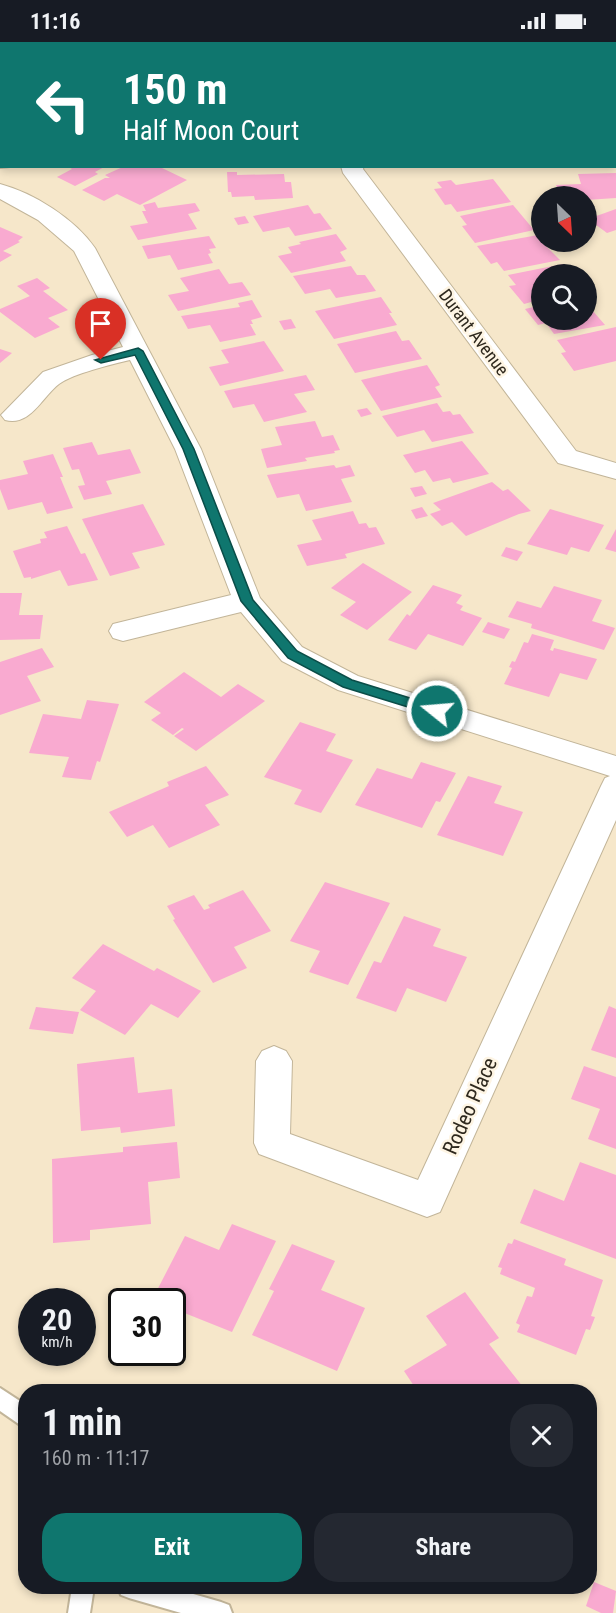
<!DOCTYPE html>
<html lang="en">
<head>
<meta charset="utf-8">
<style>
  body { margin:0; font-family:"Roboto Condensed",sans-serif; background:#242831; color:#f1f3f6; height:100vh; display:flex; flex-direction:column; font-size:22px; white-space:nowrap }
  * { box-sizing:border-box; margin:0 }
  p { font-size:20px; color:#9ea1a6 }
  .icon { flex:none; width:33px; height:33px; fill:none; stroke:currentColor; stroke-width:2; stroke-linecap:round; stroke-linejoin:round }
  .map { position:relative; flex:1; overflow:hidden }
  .drawer { position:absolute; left:18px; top:1342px; width:579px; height:210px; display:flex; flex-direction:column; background:#171b24; border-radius:24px; box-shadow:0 3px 9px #0003 }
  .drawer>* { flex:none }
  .top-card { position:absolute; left:0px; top:0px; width:616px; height:126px; box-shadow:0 3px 9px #0003; background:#0f766e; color:#fff; overflow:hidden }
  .needle { width:39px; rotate:155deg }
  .controls { position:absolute; left:531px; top:144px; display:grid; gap:12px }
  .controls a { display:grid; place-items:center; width:66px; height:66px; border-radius:50%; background:#171b24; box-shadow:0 3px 9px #0003; font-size:30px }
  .speed { position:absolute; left:18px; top:1246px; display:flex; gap:12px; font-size:30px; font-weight:700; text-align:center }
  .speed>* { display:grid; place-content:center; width:78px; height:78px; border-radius:50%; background:#171b24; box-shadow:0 3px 9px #0003; line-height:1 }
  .speed small { font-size:15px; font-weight:400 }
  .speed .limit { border:3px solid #111; border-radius:9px; background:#fff; color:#111 }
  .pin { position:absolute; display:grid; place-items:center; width:51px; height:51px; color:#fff; margin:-62px -26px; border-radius:50% 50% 50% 0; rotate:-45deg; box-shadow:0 0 6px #0007 }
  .pin .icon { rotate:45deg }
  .me { position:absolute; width:66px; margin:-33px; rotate:287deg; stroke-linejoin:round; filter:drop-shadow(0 0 4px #0008) }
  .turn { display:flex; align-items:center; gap:21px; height:126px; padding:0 24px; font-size:27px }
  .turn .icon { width:78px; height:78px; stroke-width:2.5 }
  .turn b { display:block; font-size:42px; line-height:51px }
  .round { display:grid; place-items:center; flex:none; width:63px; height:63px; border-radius:24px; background:#242831 }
  .headline { display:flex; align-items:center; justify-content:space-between; height:102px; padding:0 24px }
  h1 { font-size:36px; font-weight:700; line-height:45px }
  .action { display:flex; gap:12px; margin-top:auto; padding:12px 24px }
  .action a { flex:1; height:69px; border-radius:24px; background:#0f766e; color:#fff; font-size:24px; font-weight:700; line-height:69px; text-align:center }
  .action a+a { background:#242831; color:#f1f3f6 }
  .status { display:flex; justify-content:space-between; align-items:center; height:42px; padding:0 30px; background:#171b24; direction:ltr }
  .status svg { height:16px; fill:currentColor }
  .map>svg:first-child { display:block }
  .building { fill:#f9aad0 }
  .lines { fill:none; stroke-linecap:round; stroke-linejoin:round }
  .lane-casing { stroke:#c2b599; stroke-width:4 }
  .street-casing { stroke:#c2b599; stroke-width:2 }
  .lane { fill:#fff; fill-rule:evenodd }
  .street { fill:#fff; fill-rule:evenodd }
  .route { fill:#0f766e; stroke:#0a4d48; stroke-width:1.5 }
  .labels { text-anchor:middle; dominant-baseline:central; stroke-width:5; stroke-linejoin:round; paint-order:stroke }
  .far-street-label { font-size:18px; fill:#2f291e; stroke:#fef5e4 }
  .street-label { font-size:21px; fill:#2f291e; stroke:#fef5e4 }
</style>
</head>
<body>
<div class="status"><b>11:16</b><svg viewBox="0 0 49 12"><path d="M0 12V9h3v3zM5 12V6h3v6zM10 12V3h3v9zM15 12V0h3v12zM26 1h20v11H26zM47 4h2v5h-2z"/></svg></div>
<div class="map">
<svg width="616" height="1571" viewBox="0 0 616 1571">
  <rect width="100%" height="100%" fill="#f6e7ca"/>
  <g class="building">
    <path d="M67 124H106L95 130 98 132 75 144 57 135 72 127Z"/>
    <path d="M125 124H164L162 126 187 138 140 163 117 152 104 159 82 148 105 136H110L105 133Z"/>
    <path d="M227 130H237V133L284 132 285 140H291L293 156 255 158 254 154 232 155 231 150H228Z"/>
    <path d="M616 131V156L586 158V154H560L556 143 581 142 578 132Z"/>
    <path d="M493 137 511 160 457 170 451 162 445 163 434 147 442 146 437 140 451 138 456 143Z"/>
    <path d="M155 160 158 166 195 161 200 169 188 172 197 187 138 198 130 184 148 181 142 169H146L143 163Z"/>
    <path d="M308 163 314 172 320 171 332 187 295 194 289 185 263 190 253 174Z"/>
    <path d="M513 163 534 188 475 201 462 184 467 183 460 174Z"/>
    <path d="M616 167V188L607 191 588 177Z"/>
    <path d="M245 174 249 181 238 183 234 176Z"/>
    <path d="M0 185 23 195 18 199 20 200 3 209 12 213 0 220Z"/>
    <path d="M336 192 347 207 340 210 346 219 291 231 278 214 292 211 288 205 301 202 299 200Z"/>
    <path d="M538 193 542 200 560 218 504 229 497 220 491 222 477 204Z"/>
    <path d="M209 194 216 206 209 207 211 211 208 212 213 221 178 228 170 213 148 217 142 204Z"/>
    <path d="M563 222 572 232H542V257L524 262 509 244 516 243 508 233Z"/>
    <path d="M351 224 357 233H365L376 249 336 256 330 247 305 252 293 234Z"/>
    <path d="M219 227 229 242 242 240 251 253 178 269 168 253 189 249 180 236Z"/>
    <path d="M37 236 50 246 43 249 68 268 48 276 60 285 35 296 0 270V267L30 254 17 244Z"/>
    <path d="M381 255 392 271H389L397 283 334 297 315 269Z"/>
    <path d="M252 258 262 275 251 278 253 282H250L256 293 220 300 210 283 188 287 181 274 240 265 238 261Z"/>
    <path d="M586 261 605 283 554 292 546 281 538 283 525 267 542 263V278H586Z"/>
    <path d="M291 277 296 286 284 288 279 279Z"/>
    <path d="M616 285V319L574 329 561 311 566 310 557 298Z"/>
    <path d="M396 289 402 299 409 298 422 317 355 331 337 302Z"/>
    <path d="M264 299 284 329 220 344 209 325 229 321 221 308Z"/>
    <path d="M0 307 12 311 0 321Z"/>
    <path d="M427 323 440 343 435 345 442 355 381 369 361 338Z"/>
    <path d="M306 333 315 348 294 352 307 370 264 380 254 362 233 366 224 349Z"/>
    <path d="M437 361 443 370 450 369 453 373 460 372 474 391 432 400 424 388 397 395 382 374Z"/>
    <path d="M367 366 372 372 361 375 357 368Z"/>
    <path d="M315 379 322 395 333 393 340 408 334 409 335 411 305 416 307 419 267 426 261 407 282 403 275 385Z"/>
    <path d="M462 399 489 432 453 441 450 436 433 440 425 428 415 431 403 413Z"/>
    <path d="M92 400 98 413 130 407 141 431 106 439 112 452 84 458 78 444 85 443 79 427 72 428 63 406Z"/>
    <path d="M53 412 63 435H60L73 466 47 472 42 460 8 468 0 447V438L28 432 23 419Z"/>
    <path d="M334 423 336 426 350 423 355 434 341 437 352 460 306 469 299 452 277 456 267 433Z"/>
    <path d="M492 440 503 449 508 447 531 469 519 472 466 494 452 480 442 484 430 472 441 468 433 461Z"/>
    <path d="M422 444 427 452 415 455 410 446Z"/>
    <path d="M143 462 165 503 132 511 140 526 110 534 82 477Z"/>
    <path d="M422 465 428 474 416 477 411 468Z"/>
    <path d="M550 467 604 483 589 510 571 505 567 513 527 502Z"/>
    <path d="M353 469 359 482 366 481 369 486 376 485 385 502 345 512 347 516 307 524 297 503 322 498 312 478Z"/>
    <path d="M67 484 81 512 85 511 98 538 68 544 60 528 31 537V535L24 536 13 509 41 501 40 497 47 496 44 490Z"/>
    <path d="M616 487V510L605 507Z"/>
    <path d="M506 505 523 510 517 519 501 514Z"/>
    <path d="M363 521 412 550 367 588 340 573 356 560 331 546Z"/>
    <path d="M433 543 462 553 456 561 463 564 460 568 482 576 463 604 428 592 416 608 388 598 407 572 410 574Z"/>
    <path d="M554 544 602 558 592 579 615 586 604 608 531 586 532 582 508 575 517 559 541 566Z"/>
    <path d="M0 551H22L19 573H43L40 597 0 598Z"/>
    <path d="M488 580 510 587 504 597 482 590Z"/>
    <path d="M532 592 554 598 550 608 553 609 554 606 597 617 587 638 560 631 549 655 504 642 512 626 509 625 512 619 515 620 524 600 528 601Z"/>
    <path d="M42 606 54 625 27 634 41 659 0 673V620Z"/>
    <path d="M184 630 221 655 238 642 265 659 196 709 174 694 184 687 182 686 173 693 151 678 161 671 144 660Z"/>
    <path d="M87 658 119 662 100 720 97 719 91 738 62 735 69 715 29 711 43 672 81 677Z"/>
    <path d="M300 680 336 692 326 709 353 718 321 771 294 762 302 748 264 735Z"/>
    <path d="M421 720 456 731 440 760 436 759 422 786 355 763 377 726 412 737Z"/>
    <path d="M206 724 229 753 205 763 220 783 169 806 153 783 127 795 109 770 169 744 167 740Z"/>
    <path d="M468 734 502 744 494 761 523 770 503 814 437 793Z"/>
    <path d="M325 840 390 861 348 943 309 930 320 909 290 899Z"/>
    <path d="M243 848 271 889 234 905 247 926 213 941 173 878 175 877 167 864 194 853 204 868 210 866 208 863Z"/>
    <path d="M404 874 441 887 433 904 467 915 446 960 407 946 396 970 356 956 374 919 381 921Z"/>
    <path d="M103 902 154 929 157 926 201 949 178 976 151 962 125 993 80 968 96 949 72 936Z"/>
    <path d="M609 964 616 967V1016L591 1008Z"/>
    <path d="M36 965 79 970 73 992 29 987Z"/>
    <path d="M134 1015 138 1051 172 1047 175 1084 121 1091 120 1085 81 1089 77 1022Z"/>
    <path d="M584 1024 616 1035V1107L588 1097 600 1067 571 1057Z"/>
    <path d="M177 1100 180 1136 148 1140 151 1182 90 1188V1198L53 1201 52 1117 123 1110V1105Z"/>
    <path d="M580 1120 616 1133V1217L520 1181 534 1147 564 1159Z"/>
    <path d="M232 1182 276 1199 232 1290 172 1266V1260L152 1258 185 1194 219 1208Z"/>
    <path d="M514 1197 566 1217 564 1223 603 1238 591 1274 595 1275 590 1288 586 1287 576 1313 517 1290 520 1283 516 1281 527 1254 532 1255 535 1246 500 1232 502 1226 498 1225 508 1201 512 1202Z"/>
    <path d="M292 1202 335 1219 321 1248 365 1266 337 1329 252 1293 274 1249 269 1247Z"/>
    <path d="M465 1250 499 1296 489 1302 527 1350H418L404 1329 447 1303 426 1274Z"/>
    <path d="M594 1540 616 1549 613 1571H601L586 1564Z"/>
  </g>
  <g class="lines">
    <g class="lane-casing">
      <g id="lane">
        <path d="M0 1346 26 1363V1387L0 1369Z"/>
        <path d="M72 1545H94L90 1571H68Z"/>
        <path d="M118 1545H169L221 1560 229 1563 232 1571H181L129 1556 121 1553Z"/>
      </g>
    </g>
    <g class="street-casing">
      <g id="street">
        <path d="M516 0H536L515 2Z"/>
        <path d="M0 114 2 124 10 125 0 126Z"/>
        <path d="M341 124H364L363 127 576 409 616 421V437L558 421 343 131Z"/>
        <path d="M0 142C34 151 75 177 95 206L201 407 260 556 302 605 358 634 616 714V778L440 1170 427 1175 259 1112 254 1101 256 1019 262 1009 274 1004 286 1009 292 1019 290 1092 418 1138 601 744 605 736 610 734 338 648 282 619 241 570 123 599 113 596 109 589 113 582 231 553 175 407 130 318C113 322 72 332 59 342 42 355 30 385 5 378L1 373 43 330 92 313 123 305 74 209 38 178 0 157Z"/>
      </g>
    </g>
    <use href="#lane" class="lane"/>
    <use href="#street" class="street"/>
  </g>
  <path class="route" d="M138 306 143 309 194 407 253 558 297 609 352 638 442 666 444 669 442 673 437 674 343 645 288 616 241 559 183 407 135 313 101 321 95 318Z"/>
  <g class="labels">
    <g class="far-street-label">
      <text transform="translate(474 290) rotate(53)">Durant Avenue</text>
    </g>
    <g class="street-label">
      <text transform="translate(470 1064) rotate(-66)">Rodeo Place</text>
    </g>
  </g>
</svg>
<div class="controls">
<a><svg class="needle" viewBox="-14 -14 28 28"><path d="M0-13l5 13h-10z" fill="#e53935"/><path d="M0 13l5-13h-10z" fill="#9ea1a6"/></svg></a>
<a><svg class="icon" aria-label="search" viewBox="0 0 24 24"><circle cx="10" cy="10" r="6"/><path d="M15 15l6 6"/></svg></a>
</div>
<div class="speed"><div>20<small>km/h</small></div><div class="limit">30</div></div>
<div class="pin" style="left:101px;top:318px;background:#d93025"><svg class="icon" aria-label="arrive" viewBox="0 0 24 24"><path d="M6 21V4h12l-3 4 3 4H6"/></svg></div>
<svg class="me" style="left:437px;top:669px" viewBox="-20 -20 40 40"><circle r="17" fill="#0f766e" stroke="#fff" stroke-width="3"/><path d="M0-11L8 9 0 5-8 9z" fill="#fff"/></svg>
<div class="top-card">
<div class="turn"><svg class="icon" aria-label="left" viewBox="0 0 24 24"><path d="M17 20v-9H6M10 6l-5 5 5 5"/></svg><div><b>150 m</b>Half Moon Court</div></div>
</div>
<section class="drawer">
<div class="headline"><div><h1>1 min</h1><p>160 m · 11:17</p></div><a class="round"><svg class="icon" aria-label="close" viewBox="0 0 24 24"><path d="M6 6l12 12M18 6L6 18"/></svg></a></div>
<div class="action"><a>Exit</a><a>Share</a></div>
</section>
</div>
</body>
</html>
